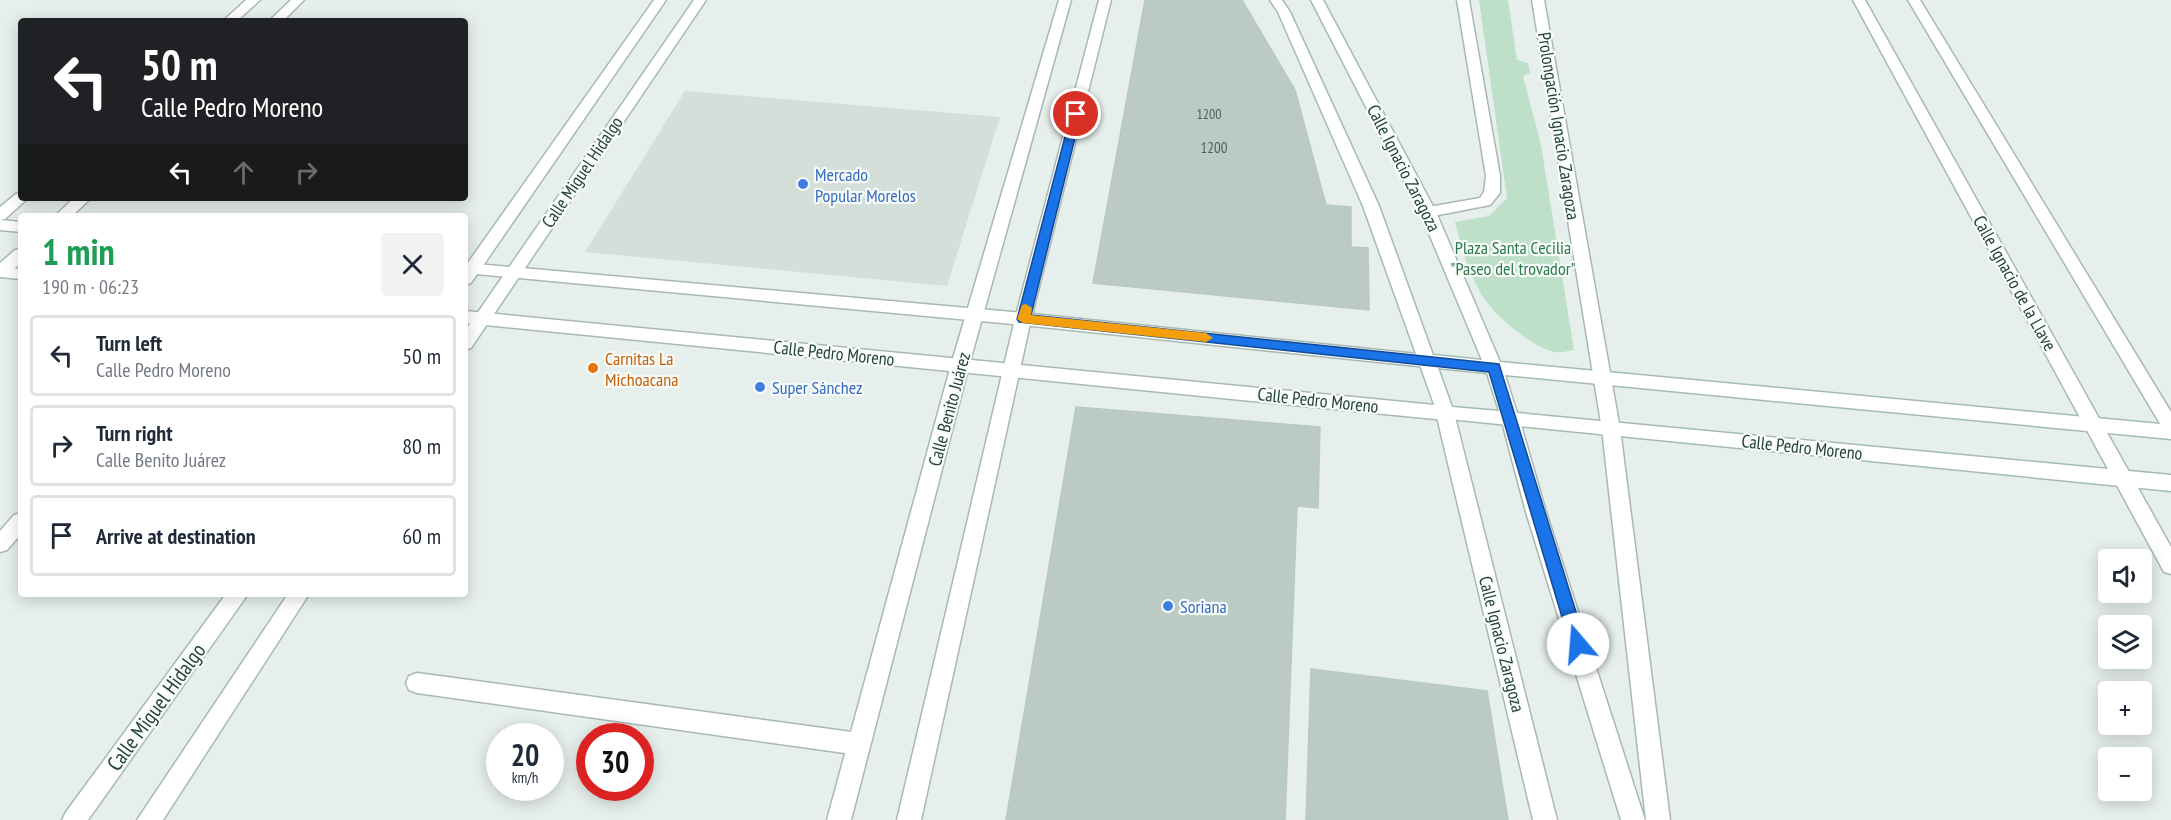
<!DOCTYPE html>
<html lang="en">
<head>
<meta charset="utf-8">
<style>
  body { margin:0; font-family:"PT Sans Narrow",sans-serif; background:#f2f2f3; color:#1f2937; height:100vh; display:flex; flex-direction:column; font-size:22px; white-space:nowrap }
  * { box-sizing:border-box; margin:0 }
  p { font-size:20px; color:#747a83 }
  .icon { flex:none; width:33px; height:33px; fill:none; stroke:currentColor; stroke-width:2; stroke-linecap:round; stroke-linejoin:round }
  .map { position:relative; flex:1; overflow:hidden }
  .side { position:absolute; left:18px; top:213px; width:450px; height:384px; display:flex; flex-direction:column; background:#fff; border-radius:6px; box-shadow:0 3px 15px #0003 }
  .side>* { flex:none }
  .top-card { position:absolute; left:18px; top:18px; width:450px; height:183px; border-radius:6px; box-shadow:0 3px 15px #0003; background:#202124; color:#fff; overflow:hidden }
  .tools { position:absolute; left:2098px; top:549px; display:grid; gap:12px }
  .tools a { display:grid; place-items:center; width:54px; height:54px; border-radius:6px; background:#fff; box-shadow:0 3px 15px #0003; font-size:30px }
  .speed { position:absolute; left:486px; top:723px; display:flex; gap:12px; font-size:30px; font-weight:700; text-align:center }
  .speed>* { display:grid; place-content:center; width:78px; height:78px; border-radius:50%; background:#fff; box-shadow:0 3px 15px #0003; line-height:1 }
  .speed small { font-size:15px; font-weight:400 }
  .speed .limit { border:9px solid #d22; background:#fff; color:#111 }
  .pin { position:absolute; display:grid; place-items:center; width:51px; height:51px; color:#fff; margin:-26px; border:3px solid #fff; border-radius:50%; box-shadow:0 2px 6px #0007 }
  .me { position:absolute; width:66px; margin:-33px; rotate:342deg; stroke-linejoin:round; filter:drop-shadow(0 0 4px #0008) }
  .turn { display:flex; align-items:center; gap:21px; height:126px; padding:0 24px; font-size:27px }
  .turn .icon { width:78px; height:78px; stroke-width:2.5 }
  .turn b { display:block; font-size:42px; line-height:51px }
  .lanes { display:flex; align-items:center; height:57px; padding:0 24px; background:#0003; justify-content:center; gap:30px; direction:ltr }
  .lanes .off { opacity:.35 }
  .round { display:grid; place-items:center; flex:none; width:63px; height:63px; border-radius:6px; background:#f2f2f3 }
  .overview { display:flex; align-items:center; justify-content:space-between; height:102px; padding:0 24px }
  h1 { font-size:36px; font-weight:700; line-height:45px; color:#1e9e55 }
  ul { padding:0; list-style:none }
  li { display:flex; align-items:center; gap:18px; height:81px; margin:0 12px 9px; padding:0 12px; border:3px solid #e0e1e3; border-radius:6px }
  li div { flex:1 }
  li b { display:block; font-size:22px }
  li em { font-style:normal }
  .map>svg:first-child { display:block }
  .built { fill:#d4dfda }
  .green { fill:#bfe0c8 }
  .building { fill:#bbcac4; stroke:#b8c9c2; stroke-width:1.5 }
  .lines { fill:none; stroke-linecap:round; stroke-linejoin:round }
  .service-casing { stroke:#a8b8b2; stroke-width:3 }
  .minor-casing { stroke:#a8b8b2; stroke-width:3 }
  .tertiary-casing { stroke:#a8b8b2; stroke-width:3 }
  .secondary-casing { stroke:#a4bbb3; stroke-width:3 }
  .service { fill:#fff; fill-rule:evenodd }
  .minor { fill:#fff; fill-rule:evenodd }
  .tertiary { fill:#fff; fill-rule:evenodd }
  .secondary { fill:#fff; fill-rule:evenodd }
  .route { fill:#1a73e8; stroke:#114b97; stroke-width:1.5 }
  .slow { fill:#f59e0b }
  .shop-dot { fill:#3f7fe0; stroke:#f7fbf9; stroke-width:2 }
  .food-dot { fill:#e8710a; stroke:#f7fbf9; stroke-width:2 }
  .labels { text-anchor:middle; dominant-baseline:central; stroke-width:4.5; stroke-linejoin:round; paint-order:stroke }
  .far-number-label { font-size:14px; fill:#4a645c }
  .number-label { font-size:15px; fill:#4a645c }
  .street-label { font-size:18px; fill:#24423a; stroke:#f7fbf9 }
  .shop-label { font-size:18px; fill:#366cbe; stroke:#f7fbf9; text-anchor:start }
  .park-label { font-size:18px; fill:#2d7a4b; stroke:#f7fbf9 }
  .food-label { font-size:18px; fill:#c56008; stroke:#f7fbf9; text-anchor:start }
  .near-street-label { font-size:21px; fill:#24423a; stroke:#f7fbf9 }
</style>
</head>
<body>
<div class="map">
<svg width="2171" height="820" viewBox="0 0 2171 820">
  <rect width="100%" height="100%" fill="#e6efeb"/>
  <path class="built" d="M685 91 1000 117 947 286 585 252Z"/>
  <path class="green" d="M1479 0H1508L1517 60 1528 63 1530 73 1523 76 1541 145 1574 350C1568 351 1560 353 1555 352 1531 347 1492 314 1480 292 1468 271 1461 246 1455 222L1489 216 1507 198Z"/>
  <g class="building">
    <path d="M1145 0H1242L1295 90 1326 205 1351 207V247L1368 248 1369 310 1093 283Z"/>
    <path d="M1076 407 1320 427 1318 508 1297 506 1285 820H1006Z"/>
    <path d="M1311 669 1487 691 1508 820H1306Z"/>
  </g>
  <g class="lines">
    <g class="service-casing">
      <path id="service" d="M417 673 859 733 867 737 870 744 867 751 859 755 417 693 409 690 406 683 409 676Z"/>
    </g>
    <g class="minor-casing">
      <g id="minor">
        <path d="M246 0H260L237 21H223Z"/>
        <path d="M291 0H304L283 21H269Z"/>
        <path d="M1059 0H1071L969 365 851 820H827L951 365Z"/>
        <path d="M1099 0H1111L1031 319 921 820H897L1015 319Z"/>
        <path d="M1457 0H1469L1500 176V193L1490 205 1428 217 1420 212 1423 208 1480 198 1484 192 1486 176Z"/>
        <path d="M1532 0H1544L1620 429 1670 820H1646L1602 429Z"/>
        <path d="M1853 0H1865L2171 547V574L2164 572Z"/>
        <path d="M1908 0H1920L2171 412V434L2165 432Z"/>
        <path d="M21 192V198H28L26 200 5 219 0 220V207L16 194Z"/>
        <path d="M74 198H91L72 216H55Z"/>
        <path d="M21 249V263L6 276 0 277V263L15 250Z"/>
        <path d="M1445 406 1451 408 1454 413 1557 820H1533L1436 413 1439 408Z"/>
        <path d="M1510 411 1516 413 1519 418 1546 512 1645 820H1621L1526 512 1501 418 1504 413Z"/>
        <path d="M21 513V534L7 550 0 552V531L14 515Z"/>
      </g>
    </g>
    <g class="tertiary-casing">
      <g id="tertiary">
        <path d="M0 220 21 222V232L0 230Z"/>
        <path d="M465 263 1023 313 1427 355 1433 357 1436 361 1433 365 1427 367 1023 325 465 273Z"/>
        <path d="M0 267 21 269V279L0 277Z"/>
        <path d="M465 311 1445 406 1451 408 1454 413 1451 418 1445 420 465 323Z"/>
      </g>
    </g>
    <g class="secondary-casing">
      <g id="secondary">
        <path d="M654 0H666L471 283 465 285V267Z"/>
        <path d="M694 0H706L471 348 465 350V331Z"/>
        <path d="M1270 0H1282L1290 12 1379 206 1433 355 1482 360 1420 212 1311 0H1323L1436 212 1500 362 2171 425V439L1505 375 1517 413 2171 475V491L1439 418 1363 206 1278 12ZM1438 368 1487 373 1499 411 1452 407Z"/>
        <path d="M226 594H248L88 820H62L66 812Z"/>
        <path d="M288 594H309L163 820H137Z"/>
      </g>
    </g>
    <use href="#service" class="service"/>
    <use href="#minor" class="minor"/>
    <use href="#tertiary" class="tertiary"/>
    <use href="#secondary" class="secondary"/>
  </g>
  <path class="route" d="M1076 111 1081 114 1031 315 1499 364 1586 644 1584 649 1578 651 1572 649 1570 644 1489 372 1019 322 1017 319 1071 114Z"/>
  <path class="slow" d="M1026 304 1032 308 1031 315 1206 333 1213 338 1206 342 1023 323 1017 319 1022 305Z"/>
  <g class="shop-dot">
    <circle cx="803" cy="184" r="6"/>
    <circle cx="760" cy="387" r="6"/>
    <circle cx="1168" cy="606" r="6"/>
  </g>
  <circle class="food-dot" cx="593" cy="368" r="6"/>
  <g class="labels">
    <g class="far-number-label">
      <text x="1209" y="114">1200</text>
    </g>
    <g class="number-label">
      <text x="1214" y="147">1200</text>
    </g>
    <g class="street-label">
      <text transform="translate(1559 126) rotate(81)">Prolongación Ignacio Zaragoza</text>
      <text transform="translate(1404 168) rotate(63)">Calle Ignacio Zaragoza</text>
      <text transform="translate(582 172) rotate(-56)">Calle Miguel Hidalgo</text>
      <text transform="translate(2015 283) rotate(61)">Calle Ignacio de la Llave</text>
      <text transform="translate(834 353) rotate(6)">Calle Pedro Moreno</text>
      <text transform="translate(1318 400) rotate(6)">Calle Pedro Moreno</text>
      <text transform="translate(949 409) rotate(-75)">Calle Benito Juárez</text>
      <text transform="translate(1802 447) rotate(6)">Calle Pedro Moreno</text>
      <text transform="translate(1502 644) rotate(76)">Calle Ignacio Zaragoza</text>
    </g>
    <g class="shop-label">
      <text x="815" y="174">Mercado<tspan x="815" dy="21">Popular Morelos</tspan></text>
      <text x="772" y="387">Super Sánchez</text>
      <text x="1180" y="606">Soriana</text>
    </g>
    <g class="park-label">
      <text x="1513" y="247">Plaza Santa Cecilia<tspan x="1513" dy="21">"Paseo del trovador"</tspan></text>
    </g>
    <g class="food-label">
      <text x="605" y="358">Carnitas La<tspan x="605" dy="21">Michoacana</tspan></text>
    </g>
    <g class="near-street-label">
      <text transform="translate(156 707) rotate(-54)">Calle Miguel Hidalgo</text>
    </g>
  </g>
</svg>
<div class="tools">
<a><svg class="icon" aria-label="sound" viewBox="0 0 24 24"><path d="M4 9h4l5-4v14l-5-4H4zM17 9q2 3 0 6"/></svg></a>
<a><svg class="icon" aria-label="layers" viewBox="0 0 24 24"><path d="M12 4l9 5-9 5-9-5zM3 14l9 5 9-5"/></svg></a>
<a>+</a>
<a>−</a>
</div>
<div class="speed"><div>20<small>km/h</small></div><div class="limit">30</div></div>
<div class="pin" style="left:1076px;top:114px;background:#d93025"><svg class="icon" aria-label="arrive" viewBox="0 0 24 24"><path d="M6 21V4h12l-3 4 3 4H6"/></svg></div>
<svg class="me" style="left:1578px;top:644px" viewBox="-20 -20 40 40"><circle r="19" fill="#fff"/><path d="M0-13L10 11 0 6-10 11z" fill="#1a73e8"/></svg>
<div class="top-card">
<div class="turn"><svg class="icon" aria-label="left" viewBox="0 0 24 24"><path d="M17 20v-9H6M10 6l-5 5 5 5"/></svg><div><b>50 m</b>Calle Pedro Moreno</div></div>
<div class="lanes"><svg class="icon" aria-label="left" viewBox="0 0 24 24"><path d="M17 20v-9H6M10 6l-5 5 5 5"/></svg><svg class="icon off" aria-label="ahead" viewBox="0 0 24 24"><path d="M12 20V5M6 11l6-6 6 6"/></svg><svg class="icon off" aria-label="right" viewBox="0 0 24 24"><path d="M7 20v-9h11M14 6l5 5-5 5"/></svg></div>
</div>
<section class="side">
<div class="overview"><div><h1>1 min</h1><p>190 m · 06:23</p></div><a class="round"><svg class="icon" aria-label="close" viewBox="0 0 24 24"><path d="M6 6l12 12M18 6L6 18"/></svg></a></div>
<ul>
<li><svg class="icon" aria-label="left" viewBox="0 0 24 24"><path d="M17 20v-9H6M10 6l-5 5 5 5"/></svg><div><b>Turn left</b><p>Calle Pedro Moreno</p></div><em>50 m</em></li>
<li><svg class="icon" aria-label="right" viewBox="0 0 24 24"><path d="M7 20v-9h11M14 6l5 5-5 5"/></svg><div><b>Turn right</b><p>Calle Benito Juárez</p></div><em>80 m</em></li>
<li><svg class="icon" aria-label="arrive" viewBox="0 0 24 24"><path d="M6 21V4h12l-3 4 3 4H6"/></svg><div><b>Arrive at destination</b></div><em>60 m</em></li>
</ul>
</section>
</div>
</body>
</html>
